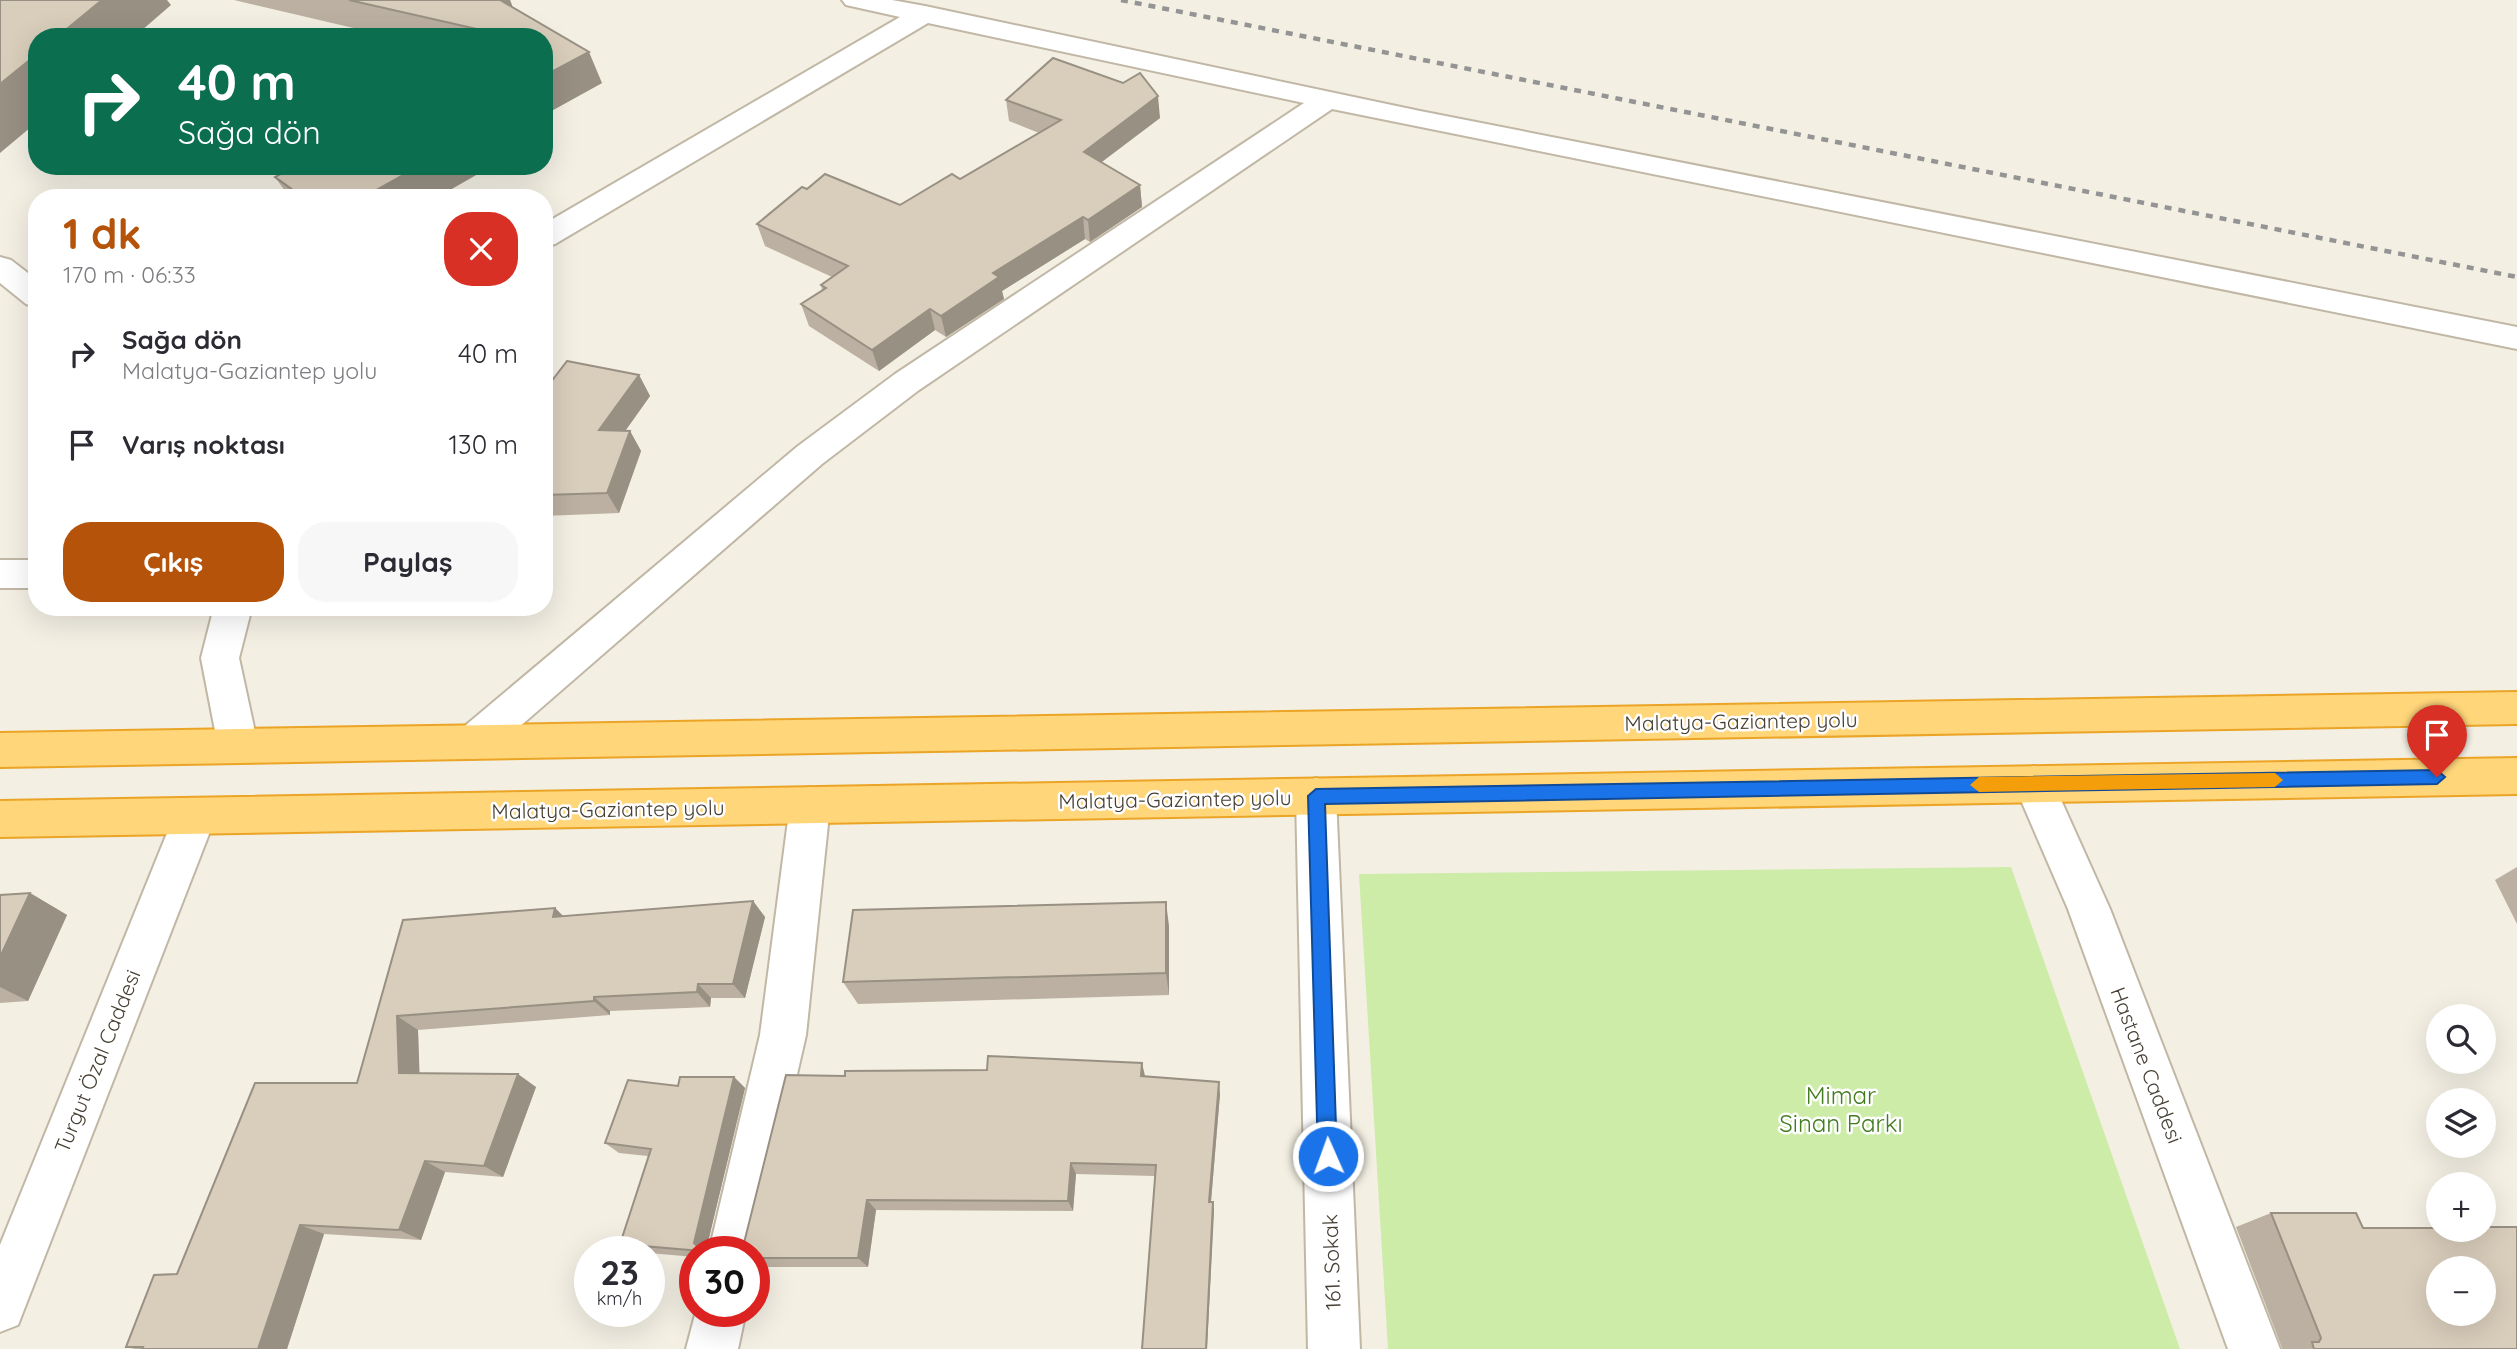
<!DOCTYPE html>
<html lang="tr">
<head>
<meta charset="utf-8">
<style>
  body { margin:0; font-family:Quicksand,sans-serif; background:#f7f7f7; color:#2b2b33; height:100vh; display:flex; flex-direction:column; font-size:26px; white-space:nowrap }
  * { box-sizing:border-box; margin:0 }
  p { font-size:23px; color:#7c7c81 }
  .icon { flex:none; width:38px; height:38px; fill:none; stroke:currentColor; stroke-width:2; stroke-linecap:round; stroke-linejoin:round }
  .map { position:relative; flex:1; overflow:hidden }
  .side { position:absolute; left:28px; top:189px; width:525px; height:427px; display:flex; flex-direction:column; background:#fff; border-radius:28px; box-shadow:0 7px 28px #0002 }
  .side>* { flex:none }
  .hud { position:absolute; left:28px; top:28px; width:525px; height:147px; border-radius:28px; box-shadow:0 7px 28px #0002; background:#0b6e4f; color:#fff; overflow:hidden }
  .fabs { position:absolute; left:2426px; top:1004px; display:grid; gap:14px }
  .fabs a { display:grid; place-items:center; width:70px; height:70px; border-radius:50%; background:#fff; box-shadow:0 7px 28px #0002; font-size:35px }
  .speed { position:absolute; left:574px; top:1236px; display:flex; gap:14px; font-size:35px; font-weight:700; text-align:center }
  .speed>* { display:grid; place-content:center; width:91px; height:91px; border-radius:50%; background:#fff; box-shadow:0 7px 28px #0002; line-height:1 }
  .speed small { font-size:18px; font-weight:400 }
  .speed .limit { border:10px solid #d22; background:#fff; color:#111 }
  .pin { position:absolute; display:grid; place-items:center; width:60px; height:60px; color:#fff; margin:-72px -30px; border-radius:50% 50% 50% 0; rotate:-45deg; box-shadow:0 0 7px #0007 }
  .pin .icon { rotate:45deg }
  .me { position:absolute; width:77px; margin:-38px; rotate:358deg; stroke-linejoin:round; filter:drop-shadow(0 0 5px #0008) }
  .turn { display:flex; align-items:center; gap:24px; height:147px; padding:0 35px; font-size:32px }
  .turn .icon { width:91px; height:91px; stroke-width:2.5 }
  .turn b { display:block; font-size:49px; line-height:60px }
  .round { display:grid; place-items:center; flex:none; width:74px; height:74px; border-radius:28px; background:#f7f7f7 }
  .headline { display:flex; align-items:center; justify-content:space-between; height:119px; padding:0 35px }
  h1 { font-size:42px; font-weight:800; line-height:52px; color:#b45309 }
  .action { display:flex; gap:14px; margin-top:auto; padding:14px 35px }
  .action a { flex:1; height:80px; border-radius:28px; background:#b45309; color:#fff; font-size:28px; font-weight:800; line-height:80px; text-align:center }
  .action a+a { background:#f7f7f7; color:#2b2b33 }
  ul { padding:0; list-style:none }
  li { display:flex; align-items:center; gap:21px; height:91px; padding:0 35px }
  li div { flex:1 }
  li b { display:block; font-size:26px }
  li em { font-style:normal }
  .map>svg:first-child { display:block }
  .green { fill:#cdeca8 }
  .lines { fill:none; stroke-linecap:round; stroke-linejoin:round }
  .minor-casing { stroke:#c0b7a5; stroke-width:4 }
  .trunk-casing { stroke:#eba426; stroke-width:4 }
  .minor { fill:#fff; fill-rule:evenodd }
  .trunk { fill:#ffd67a; fill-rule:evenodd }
  .rail { stroke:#949494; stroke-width:4.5; stroke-dasharray:7 7; stroke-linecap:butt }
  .wall { fill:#bbb0a1 }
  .shaded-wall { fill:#989083 }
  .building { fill:#d9cdbb; stroke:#989083; stroke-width:2; fill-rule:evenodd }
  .route { fill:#1a73e8; stroke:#114b97; stroke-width:2 }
  .slow { fill:#f59e0b }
  .labels { text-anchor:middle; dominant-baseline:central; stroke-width:5; stroke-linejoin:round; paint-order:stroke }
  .street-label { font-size:21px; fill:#463f33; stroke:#fff }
  .near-park-label { font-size:24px; fill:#437c21; stroke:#fff }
</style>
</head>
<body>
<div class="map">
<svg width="2517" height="1349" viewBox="0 0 2517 1349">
  <rect width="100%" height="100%" fill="#f3efe3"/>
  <path class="green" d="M2011 867 2180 1349H1388L1359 874Z"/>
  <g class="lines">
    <g class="minor-casing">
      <g id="minor">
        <path d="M842 0H892L925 6 1420 111 2517 327V349L1332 109 919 390 822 464 488 754 474 759 460 754 454 742 460 730 798 446 895 374 1304 103 928 23 555 244 544 247V224L900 17 846 5Z"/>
        <path d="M0 257 11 260 37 280V307L26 304 0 283Z"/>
        <rect x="0" y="560" width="37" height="28"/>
        <path d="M214 607H252L239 658 258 746 252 758 238 763 224 758 218 746 201 658Z"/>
        <path d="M2034 766 2048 771 2110 909 2280 1349H2228L2068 909 2014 784 2020 771Z"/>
        <path d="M1316 778 1330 783 1336 796 1360 1349H1308L1296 796 1302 783Z"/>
        <path d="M810 787 824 792 830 805 806 1035 754 1262V1251H709L760 1035 790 805 796 792Z"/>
        <path d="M195 798 210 803 216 816 18 1325 0 1332V1245L174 816 180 803Z"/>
        <path d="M696 1311H746L738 1349H686Z"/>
      </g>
    </g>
    <g class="trunk-casing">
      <g id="trunk">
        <path d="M2517 692V724L0 767V733Z"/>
        <path d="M2517 758V794L0 837V801Z"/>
      </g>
    </g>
    <use href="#minor" class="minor"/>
    <use href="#trunk" class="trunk"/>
    <path class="rail" d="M1121 0 2517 277"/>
  </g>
  <g class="wall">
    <path d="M234 0H510L513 8 602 83 544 115V37H392Z"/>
    <path d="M1006 100 1160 118 1101 162 1140 185 1142 207 1090 242 1085 239 1002 291 1004 299 946 337 935 330 879 371 809 326 801 304 822 290 821 285 832 277 765 246 757 224 807 189 900 205 960 179 1039 133 1009 121Z"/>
    <path d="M275 177 436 198H290Z"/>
    <path d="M639 375 650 396 625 431H630L641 451 619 513 544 516V391Z"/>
    <path d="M2517 867V924L2495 880Z"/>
    <path d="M30 893 67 915 28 1001 0 1003V895Z"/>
    <path d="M753 901 765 917 745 998H711L710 1007 610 1011V1015L418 1030 419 1074 536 1087 503 1177 445 1172 421 1240 324 1234 287 1349H135L126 1347 177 1274 357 1083 403 920 555 908 563 916Z"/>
    <path d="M1169 926V995L858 1004 843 982Z"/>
    <path d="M1145 1076 1220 1094 1211 1202H1213L1214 1212 1155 1176 1076 1174 1073 1211 876 1210 868 1267H754V1251H695V1257L649 1253V1251H633L620 1244 648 1156 619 1153 605 1143 678 1086 734 1077 745 1088 707 1246 743 1248Z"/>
    <path d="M2271 1213 2363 1228 2517 1349H2282V1348L2236 1227Z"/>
  </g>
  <g class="shaded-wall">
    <path d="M102 0H167L171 5 134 37H57Z"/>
    <path d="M488 0H510L513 8Z"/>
    <path d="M589 52 602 83 544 115V76Z"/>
    <path d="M37 54V122L0 153V84Z"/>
    <path d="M1158 96 1160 118 1086 174 1084 152Z"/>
    <path d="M419 166H492L436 198H362Z"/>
    <path d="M1140 185 1142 207 1090 242 1088 220Z"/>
    <path d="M1083 217 1085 239 1002 291 1004 299 946 337 941 316 993 273Z"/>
    <path d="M930 309 935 330 879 371 872 350Z"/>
    <path d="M639 375 650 396 611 451 599 430Z"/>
    <path d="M630 431 641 451 619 513 607 493Z"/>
    <path d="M30 893 67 915 28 1001 0 987V957Z"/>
    <path d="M753 901 765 917 745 998 733 984Z"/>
    <path d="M1166 902 1169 926V995L1166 973Z"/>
    <path d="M555 908 571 924 553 917Z"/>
    <path d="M698 984 711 998 710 1007 697 992Z"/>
    <path d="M594 997 610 1011V1015L594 1001Z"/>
    <path d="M397 1016 418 1030 420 1086 399 1073Z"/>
    <path d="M1142 1063 1145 1076H1141Z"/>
    <path d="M518 1074 536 1087 503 1177 484 1166Z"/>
    <path d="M734 1077 745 1088 706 1250 697 1246 694 1243Z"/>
    <path d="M1219 1082 1220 1094 1210 1212 1209 1202Z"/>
    <path d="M425 1161 445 1172 421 1240 399 1230Z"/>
    <path d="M1071 1163 1076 1174 1073 1211 1068 1201Z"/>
    <path d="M867 1200 876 1210 868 1267 858 1258Z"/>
    <path d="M1213 1202 1214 1212 1207 1349H1206Z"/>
    <path d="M300 1225 324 1234 287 1349H258Z"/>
  </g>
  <g class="building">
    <path d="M0 0H102L57 37H37V54L0 84Z"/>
    <path d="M349 0H500L589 52 544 76V37H507L508 36Z"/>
    <path d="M1053 58 1123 83 1140 73 1158 96 1084 152 1140 185 1088 220 1083 217 993 273 999 277 941 316 930 309 872 350 801 304 826 288 821 285 848 266 757 224 802 187 807 189 825 174 900 205 952 174 960 179 1061 120 1006 100Z"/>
    <path d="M295 166H419L362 198H304L275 177Z"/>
    <path d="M567 361 639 375 599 430 630 431 607 493 544 495V391Z"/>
    <path d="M30 893 0 957V895Z"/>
    <path d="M753 901 733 984H698L697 992 594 997V1001L397 1016 399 1073 518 1074 484 1166 425 1161 399 1230 300 1225 258 1349H142L143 1347H126L154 1275 177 1274 255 1083H357L403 920 555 908 553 917Z"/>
    <path d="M1166 902V973L843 982 853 910Z"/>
    <path d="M988 1056 1142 1063 1141 1076 1219 1082 1209 1202H1213L1206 1349H1142L1156 1165 1071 1163 1068 1201 867 1200 858 1258H754V1251H742L786 1075 845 1076V1071L987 1070Z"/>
    <path d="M680 1077H734L694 1243 697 1246H740V1251H701L620 1244 651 1149 605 1143 628 1080 678 1086Z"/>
    <path d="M2271 1213H2356L2363 1228H2438V1230H2483V1227H2517V1349H2314L2312 1342H2319L2321 1338ZM2438 1269H2483V1314H2438Z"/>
  </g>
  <path class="route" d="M2437 770 2445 777 2437 784 1325 804 1337 1156 1335 1162 1328 1165 1321 1162 1318 1156 1308 796 1316 789Z"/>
  <path class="slow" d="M2275 773 2283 780 2275 787 1979 792 1970 785 1979 777Z"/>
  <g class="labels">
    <g class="street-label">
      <text transform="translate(1741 721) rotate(-1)">Malatya-Gaziantep yolu</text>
      <text transform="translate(1175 799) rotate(-1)">Malatya-Gaziantep yolu</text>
      <text transform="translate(608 809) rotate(-1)">Malatya-Gaziantep yolu</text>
      <text transform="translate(97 1061) rotate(-68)">Turgut Özal Caddesi</text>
      <text transform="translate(2147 1065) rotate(69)">Hastane Caddesi</text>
      <text transform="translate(1331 1262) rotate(-92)">161. Sokak</text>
    </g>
    <g class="near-park-label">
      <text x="1841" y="1095">Mimar<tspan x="1841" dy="28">Sinan Parkı</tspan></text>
    </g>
  </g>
</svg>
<div class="fabs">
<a><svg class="icon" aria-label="search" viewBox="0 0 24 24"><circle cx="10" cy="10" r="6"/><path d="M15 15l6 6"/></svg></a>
<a><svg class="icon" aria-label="layers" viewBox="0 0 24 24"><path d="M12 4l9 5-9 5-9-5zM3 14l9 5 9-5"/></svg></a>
<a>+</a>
<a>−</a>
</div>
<div class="speed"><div>23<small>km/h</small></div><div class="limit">30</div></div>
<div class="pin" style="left:2437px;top:777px;background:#d93025"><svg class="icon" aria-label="arrive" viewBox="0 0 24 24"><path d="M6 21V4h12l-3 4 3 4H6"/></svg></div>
<svg class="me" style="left:1328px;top:1156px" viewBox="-20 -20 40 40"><circle r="17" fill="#1a73e8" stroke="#fff" stroke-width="3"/><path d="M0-11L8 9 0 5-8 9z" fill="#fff"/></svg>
<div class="hud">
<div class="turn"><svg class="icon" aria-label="right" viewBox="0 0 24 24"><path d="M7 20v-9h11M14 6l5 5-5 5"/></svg><div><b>40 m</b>Sağa dön</div></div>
</div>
<section class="side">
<div class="headline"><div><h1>1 dk</h1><p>170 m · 06:33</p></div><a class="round" style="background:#d93025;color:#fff"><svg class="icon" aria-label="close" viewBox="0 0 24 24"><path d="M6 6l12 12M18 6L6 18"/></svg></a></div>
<ul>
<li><svg class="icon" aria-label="right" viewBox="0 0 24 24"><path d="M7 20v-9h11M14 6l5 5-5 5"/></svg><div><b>Sağa dön</b><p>Malatya-Gaziantep yolu</p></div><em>40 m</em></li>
<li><svg class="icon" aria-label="arrive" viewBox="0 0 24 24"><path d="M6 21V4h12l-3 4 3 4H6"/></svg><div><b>Varış noktası</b></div><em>130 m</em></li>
</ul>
<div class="action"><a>Çıkış</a><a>Paylaş</a></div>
</section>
</div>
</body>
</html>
